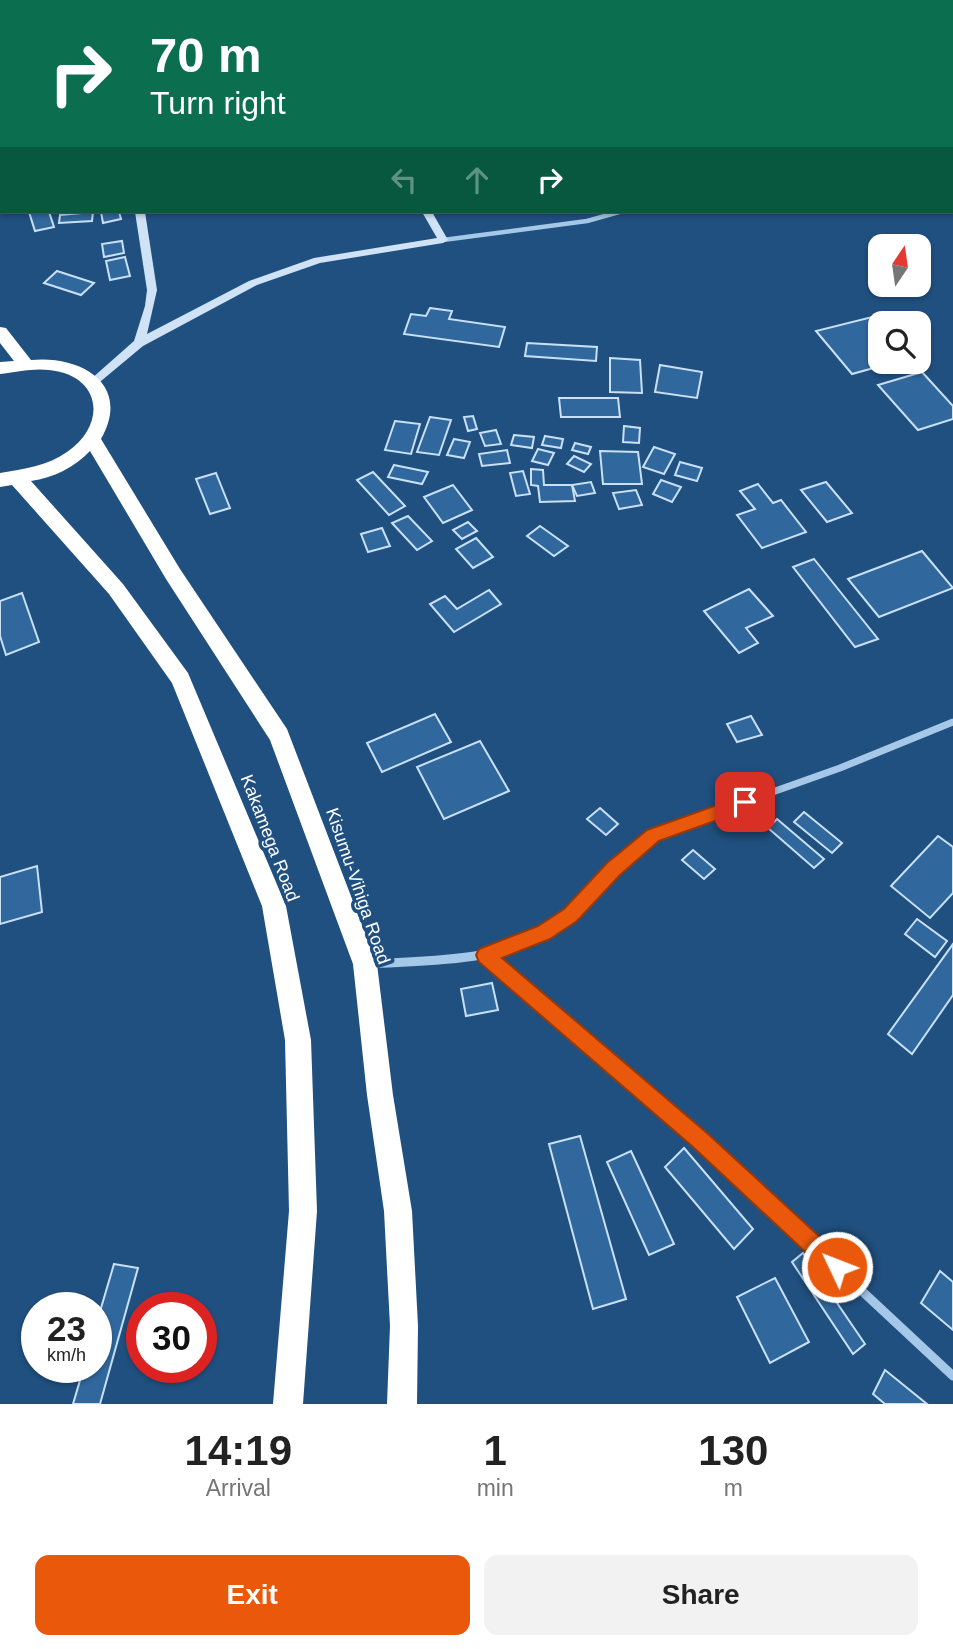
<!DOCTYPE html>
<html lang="en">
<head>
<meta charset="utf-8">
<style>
  body { margin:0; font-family:Helvetica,sans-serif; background:#f2f2f2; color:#222; height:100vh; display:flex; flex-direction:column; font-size:26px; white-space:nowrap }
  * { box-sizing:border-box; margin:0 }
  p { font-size:23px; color:#767676 }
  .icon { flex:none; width:38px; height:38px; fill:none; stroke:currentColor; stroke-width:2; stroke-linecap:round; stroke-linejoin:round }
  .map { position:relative; height:1404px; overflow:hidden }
  .drawer { display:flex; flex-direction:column; background:#fff; flex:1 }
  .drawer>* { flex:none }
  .top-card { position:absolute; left:0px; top:0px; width:954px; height:214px; box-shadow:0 2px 5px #0004; background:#0b6e4f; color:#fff; overflow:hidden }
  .needle { width:46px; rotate:13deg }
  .fabs { position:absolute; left:868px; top:234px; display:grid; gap:14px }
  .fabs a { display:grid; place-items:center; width:63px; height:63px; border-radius:14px; background:#fff; box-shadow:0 2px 5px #0004; font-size:35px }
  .speed { position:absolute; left:21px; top:1292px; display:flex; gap:14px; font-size:35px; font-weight:700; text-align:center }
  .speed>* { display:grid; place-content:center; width:91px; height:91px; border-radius:50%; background:#fff; box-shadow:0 2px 5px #0004; line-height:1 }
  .speed small { font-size:18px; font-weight:400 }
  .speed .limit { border:10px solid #d22; background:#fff; color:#111 }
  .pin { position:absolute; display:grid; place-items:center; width:60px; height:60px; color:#fff; margin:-30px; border-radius:14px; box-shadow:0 4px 10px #0006 }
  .me { position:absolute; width:77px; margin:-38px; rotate:313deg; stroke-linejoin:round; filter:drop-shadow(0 0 5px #0008) }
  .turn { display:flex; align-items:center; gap:24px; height:147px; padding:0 35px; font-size:32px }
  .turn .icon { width:91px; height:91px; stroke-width:2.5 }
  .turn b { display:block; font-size:49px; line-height:60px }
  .lanes { display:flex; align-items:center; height:66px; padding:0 35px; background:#0003; justify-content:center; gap:35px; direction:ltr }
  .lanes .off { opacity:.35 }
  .eta { display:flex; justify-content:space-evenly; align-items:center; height:119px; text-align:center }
  .eta b { font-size:42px; font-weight:600; line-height:49px }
  .primary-button { display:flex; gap:14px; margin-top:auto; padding:14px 35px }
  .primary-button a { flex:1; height:80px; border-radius:14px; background:#ea580c; color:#fff; font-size:28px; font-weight:600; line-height:80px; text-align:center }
  .primary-button a+a { background:#f2f2f2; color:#222 }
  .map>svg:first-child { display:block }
  .building { fill:#30689d; stroke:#c9e0f6; stroke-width:2 }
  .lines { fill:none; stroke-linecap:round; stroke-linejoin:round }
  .street-far2 { stroke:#a5c8e8; stroke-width:4.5 }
  .street-far1 { stroke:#a5c8e8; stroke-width:7 }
  .street { stroke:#a5c8e8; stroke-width:9 }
  .secondary { fill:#d0e3f6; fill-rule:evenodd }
  .highway { fill:#fff; fill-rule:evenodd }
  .route { fill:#ea580c; stroke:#983908; stroke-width:2 }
  .labels { text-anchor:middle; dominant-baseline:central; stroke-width:7; stroke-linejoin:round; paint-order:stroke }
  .street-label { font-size:18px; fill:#fff; stroke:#205080 }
</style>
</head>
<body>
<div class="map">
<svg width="953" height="1404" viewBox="0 0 953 1404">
  <rect width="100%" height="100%" fill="#205080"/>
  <g class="building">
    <path d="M29 212H49L54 227 35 231Z"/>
    <path d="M93 212 92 221 59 223 60 215Z"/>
    <path d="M101 212H119L121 219 103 223Z"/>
    <path d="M122 241 124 253 104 257 102 244Z"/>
    <path d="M125 257 130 276 110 280 106 261Z"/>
    <path d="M57 271 94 283 81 295 44 283Z"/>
    <path d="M430 308 452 311 449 319 505 327 499 347 404 334 411 314 426 316Z"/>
    <path d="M892 312 902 324H880V362H895L852 374 816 331Z"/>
    <path d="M527 343 597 347 596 361 525 356Z"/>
    <path d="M610 358 640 360 642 393 610 392Z"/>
    <path d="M660 365 702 372 697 398 655 392Z"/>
    <path d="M922 372 953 406V419L918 430 878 385Z"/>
    <path d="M559 398H618L620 417H561Z"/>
    <path d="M473 416 477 429 468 431 464 417Z"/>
    <path d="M430 417 451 420 439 455 417 452Z"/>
    <path d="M395 421 420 424 411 454 385 450Z"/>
    <path d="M624 426 640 428 639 443 623 442Z"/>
    <path d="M496 430 501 444 485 446 480 433Z"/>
    <path d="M514 435 534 437 532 448 511 445Z"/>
    <path d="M545 436 563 439 561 448 542 445Z"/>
    <path d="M454 439 470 442 464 458 447 455Z"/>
    <path d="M575 443 591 447 588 454 572 450Z"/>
    <path d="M654 447 675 454 664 474 643 467Z"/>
    <path d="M538 449 554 453 548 465 532 461Z"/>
    <path d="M507 450 510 463 482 466 479 454Z"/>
    <path d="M600 451 638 452 642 484H603Z"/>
    <path d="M574 456 591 464 584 472 567 464Z"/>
    <path d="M680 462 702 468 697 481 675 475Z"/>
    <path d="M394 465 428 472 422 484 388 477Z"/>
    <path d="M531 469 543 470 544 485H572L575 501 540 502 538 486 531 485Z"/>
    <path d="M523 471 530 494 516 496 510 473Z"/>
    <path d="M373 472 405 506 389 515 357 480Z"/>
    <path d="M216 473 230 508 210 514 196 479Z"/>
    <path d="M661 480 681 487 672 502 653 494Z"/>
    <path d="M591 482 595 493 577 496 572 485Z"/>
    <path d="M826 482 852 513 827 522 801 490Z"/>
    <path d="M758 484 773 503 781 500 806 532 762 548 737 515 755 509 740 491Z"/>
    <path d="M453 485 472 510 443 523 424 497Z"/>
    <path d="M636 490 642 505 619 509 613 493Z"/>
    <path d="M408 516 432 541 417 550 392 523Z"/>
    <path d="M468 522 477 531 462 539 453 530Z"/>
    <path d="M540 526 568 546 554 556 527 536Z"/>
    <path d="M382 528 390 546 368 552 361 534Z"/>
    <path d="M476 538 493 557 473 568 456 549Z"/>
    <path d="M922 551 953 588 879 617 848 579Z"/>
    <path d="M814 559 878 639 855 647 793 567Z"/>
    <path d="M749 589 773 616 746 628 758 643 739 653 704 611Z"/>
    <path d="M489 590 501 604 454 632 430 604 445 596 457 609Z"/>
    <path d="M22 593 39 642 6 655 0 636V601Z"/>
    <path d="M435 714 451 742 382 772 367 743Z"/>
    <path d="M751 716 762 735 737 742 727 724Z"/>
    <path d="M480 741 509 791 444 819 417 767Z"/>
    <path d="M600 808 618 824 606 835 587 819Z"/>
    <path d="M804 812 842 843 832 853 794 822Z"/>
    <path d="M777 819 824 859 814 868 768 828Z"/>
    <path d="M938 836 953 847V893L930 918 891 886Z"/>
    <path d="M693 850 715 869 704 879 682 860Z"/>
    <path d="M37 866 42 912 0 924V877Z"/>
    <path d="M917 919 947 941 935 957 905 934Z"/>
    <path d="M953 944V995L912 1054 888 1034Z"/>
    <path d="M492 983 498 1010 466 1016 461 989Z"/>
    <path d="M580 1136 626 1299 593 1309 549 1144Z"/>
    <path d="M684 1148 753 1229 734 1249 665 1167Z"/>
    <path d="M631 1151 674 1244 649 1255 607 1162Z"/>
    <path d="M803 1253 865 1344 853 1354 792 1262Z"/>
    <path d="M114 1264 138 1268 100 1404H73L84 1367H96V1325Z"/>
    <path d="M940 1271 953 1282V1330L921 1303Z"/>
    <path d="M775 1278 809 1342 770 1363 737 1297Z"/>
    <path d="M885 1370 927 1404H885L873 1394Z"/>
  </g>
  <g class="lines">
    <g class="street-far2">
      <path d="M591 0 603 2"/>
      <path d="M838 2 855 0"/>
      <path d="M443 240 587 221 619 212"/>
    </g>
    <path class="street-far1" d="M553 927C590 900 615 859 655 834L840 768 953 722"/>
    <g class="street">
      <path d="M485 955 700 1140 953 1376"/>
      <path d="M369 964C430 960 503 963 555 926"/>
    </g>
    <g class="secondary">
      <path d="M128 0H136L127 2Z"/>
      <path d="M499 0H508L497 2Z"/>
      <path d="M135 212H145L157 290 147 334 249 281 314 258 437 238 422 212H432L448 240 443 243 320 263 257 285 143 346 95 386 91 385V379L134 341 145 306 147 290Z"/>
    </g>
    <path class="highway" d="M0 327 6 328 31 360C81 355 132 384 101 439L180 569 287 729 377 964 393 1095 412 1211 418 1326 417 1404H387L390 1326 384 1211 367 1095 353 964 270 740 166 579 90 451C75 467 53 478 31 481L123 584 188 673 286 906 311 1040 317 1211 303 1404H273L289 1211 285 1040 262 906 172 683 109 594 12 485 0 487V473C24 469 47 466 67 452 108 424 101 375 49 370 34 368 15 372 0 374V362L14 361 0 343Z"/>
  </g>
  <path class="route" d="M745 795 751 797 753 802 751 808 659 841 620 875 577 921 550 939 502 958 707 1133 845 1260 848 1267 845 1275 837 1278 830 1275 693 1147 479 962 476 955 479 949 538 926 564 909 607 863 647 830Z"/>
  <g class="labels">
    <g class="street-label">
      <text transform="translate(270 838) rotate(69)">Kakamega Road</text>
      <text transform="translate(358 886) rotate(71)">Kisumu-Vihiga Road</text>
    </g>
  </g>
</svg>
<div class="fabs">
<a><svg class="needle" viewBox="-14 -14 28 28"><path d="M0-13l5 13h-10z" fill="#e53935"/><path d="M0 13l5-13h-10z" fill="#767676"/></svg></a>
<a><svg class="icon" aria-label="search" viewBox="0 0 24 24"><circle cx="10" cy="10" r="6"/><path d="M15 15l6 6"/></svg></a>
</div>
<div class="speed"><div>23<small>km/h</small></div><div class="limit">30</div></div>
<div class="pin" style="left:745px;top:802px;background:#d93025"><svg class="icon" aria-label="arrive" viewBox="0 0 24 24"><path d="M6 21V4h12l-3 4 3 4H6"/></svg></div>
<svg class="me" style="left:837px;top:1267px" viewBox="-20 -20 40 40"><circle r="17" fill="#ea580c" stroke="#fff" stroke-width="3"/><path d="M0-11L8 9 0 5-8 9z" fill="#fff"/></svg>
<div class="top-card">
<div class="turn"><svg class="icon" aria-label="right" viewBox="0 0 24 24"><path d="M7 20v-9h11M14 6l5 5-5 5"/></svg><div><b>70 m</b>Turn right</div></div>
<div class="lanes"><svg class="icon off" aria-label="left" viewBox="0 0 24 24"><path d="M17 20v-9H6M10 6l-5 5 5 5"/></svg><svg class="icon off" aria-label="ahead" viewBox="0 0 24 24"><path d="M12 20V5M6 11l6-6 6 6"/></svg><svg class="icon" aria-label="right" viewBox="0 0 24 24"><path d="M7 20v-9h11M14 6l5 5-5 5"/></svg></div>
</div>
</div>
<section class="drawer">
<div class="eta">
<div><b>14:19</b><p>Arrival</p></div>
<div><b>1</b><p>min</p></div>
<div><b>130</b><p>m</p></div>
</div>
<div class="primary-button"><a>Exit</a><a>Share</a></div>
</section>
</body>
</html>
